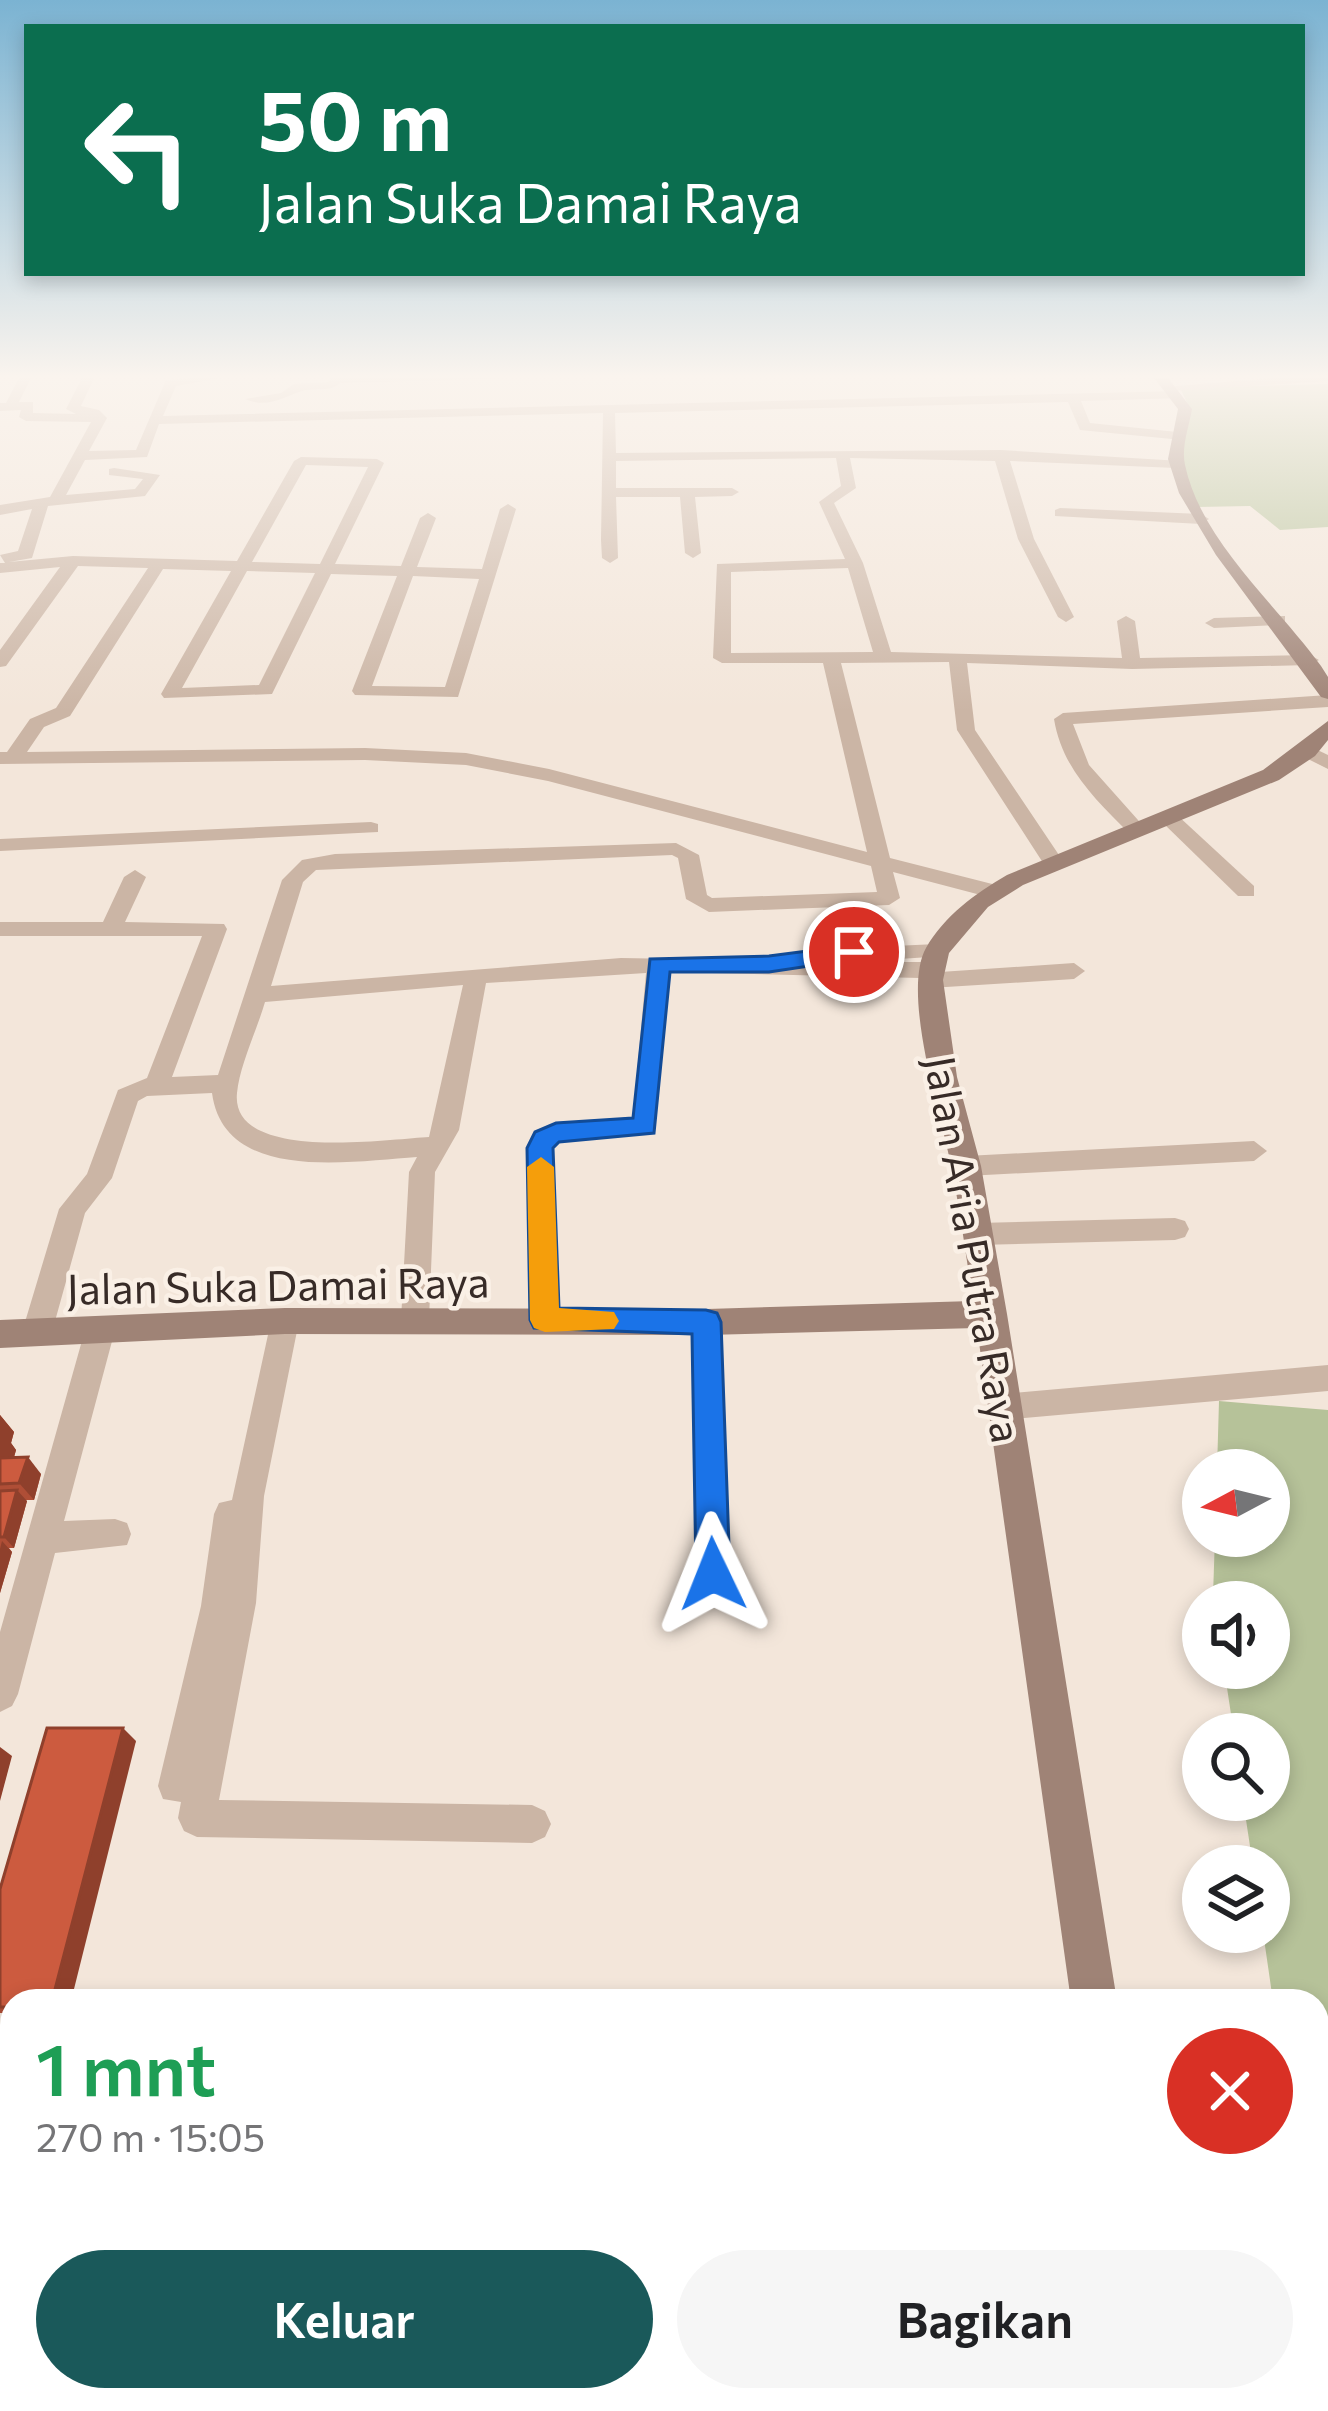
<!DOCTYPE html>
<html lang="id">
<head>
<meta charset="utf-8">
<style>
  body { margin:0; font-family:Commissioner,sans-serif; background:#f6f6f6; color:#202124; height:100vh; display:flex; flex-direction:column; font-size:45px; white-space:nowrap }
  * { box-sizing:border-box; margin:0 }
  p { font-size:39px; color:#757577 }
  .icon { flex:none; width:66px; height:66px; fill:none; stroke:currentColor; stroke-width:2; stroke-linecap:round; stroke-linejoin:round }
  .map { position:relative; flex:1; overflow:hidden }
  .panel { position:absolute; left:0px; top:1989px; width:1329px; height:423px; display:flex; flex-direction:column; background:#fff; border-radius:36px 36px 0 0; box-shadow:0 6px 18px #0003 }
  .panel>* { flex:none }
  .guide { position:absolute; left:24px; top:24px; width:1281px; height:252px; border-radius:0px; box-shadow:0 6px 18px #0003; background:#0b6e4f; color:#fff; overflow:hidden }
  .needle { width:78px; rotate:263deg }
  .fabs { position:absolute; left:1182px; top:1449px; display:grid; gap:24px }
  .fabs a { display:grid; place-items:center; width:108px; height:108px; border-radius:50%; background:#fff; box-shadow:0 6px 18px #0003; font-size:60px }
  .pin { position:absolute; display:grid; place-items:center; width:102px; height:102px; color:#fff; margin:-51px; border:6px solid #fff; border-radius:50%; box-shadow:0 3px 12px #0007 }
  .me { position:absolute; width:132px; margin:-66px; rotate:358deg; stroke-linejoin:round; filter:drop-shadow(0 0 9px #0008) }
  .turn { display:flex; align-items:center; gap:42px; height:252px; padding:0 36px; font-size:54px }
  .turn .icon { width:156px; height:156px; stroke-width:2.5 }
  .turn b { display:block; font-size:84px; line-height:102px }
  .round { display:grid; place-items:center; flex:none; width:126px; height:126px; border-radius:63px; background:#f6f6f6 }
  .head { display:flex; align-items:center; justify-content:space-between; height:204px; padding:0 36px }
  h1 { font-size:72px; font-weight:600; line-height:90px; color:#1e9e55 }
  .action { display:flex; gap:24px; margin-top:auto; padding:24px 36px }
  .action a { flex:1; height:138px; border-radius:72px; background:#1a595a; color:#fff; font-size:48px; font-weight:600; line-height:138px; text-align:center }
  .action a+a { background:#f6f6f6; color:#202124 }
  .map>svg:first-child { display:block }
  .green { fill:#b6c299 }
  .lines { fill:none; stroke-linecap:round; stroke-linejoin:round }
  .street { fill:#cbb5a5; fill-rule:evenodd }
  .secondary { fill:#9f8376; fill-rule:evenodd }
  .wall { fill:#af4e36 }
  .shaded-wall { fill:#8f402c }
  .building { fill:#cc5b3f; stroke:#8f402c; stroke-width:3 }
  .route { fill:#1a73e8; stroke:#114b97; stroke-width:3 }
  .slow { fill:#f59e0b }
  .labels { text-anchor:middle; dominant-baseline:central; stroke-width:9; stroke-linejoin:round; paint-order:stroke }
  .street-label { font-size:42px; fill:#372b27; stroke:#faf0e6 }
</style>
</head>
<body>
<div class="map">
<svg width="1328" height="2411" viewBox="0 0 1328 2411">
  <rect width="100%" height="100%" fill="#f3e6da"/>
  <g class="green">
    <path d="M1328 384V527L1280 530 1250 506 1197 507 1179 456 1190 409 1180 388Z"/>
    <path d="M1219 1401 1328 1410V2411H1302L1297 2400H1317V2001H1273L1263 1932H1269V1866H1253L1243 1800H1269V1734H1234L1224 1668H1269V1602H1214L1213 1596 1215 1536H1269V1470H1217Z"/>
  </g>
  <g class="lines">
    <g class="street">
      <path d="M21 374H33L19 402H33V413L76 414 66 409 84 374H96L81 406 99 410 107 418 89 451 136 450 166 380 243 374 176 386 163 416 1178 391 1183 398 1081 401 1090 423 1187 433 1182 440 1080 430 1068 402 615 413 616 453 1001 450 1181 461V467L1176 468 1010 461 1034 539 1074 617 1066 622 1058 617 1018 539 995 461 850 458 856 488 834 503 863 563 891 652 1122 658 1117 621 1126 616 1135 621 1140 658 1310 655 1319 660 1310 665 1132 669 967 663 975 730 1065 864 1054 870 1047 869 957 730 949 662 841 663 890 858 1004 887 1007 892 996 899 893 872 900 898 889 905 709 912 686 899 678 858 672 855 316 870 303 882 271 986 621 958 799 961 800 952 808 950 937 944 945 946V956L853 962H930L938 965 940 972 1074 963 1085 971 1074 979 930 988 922 985 920 978 669 972 654 1133 559 1142 553 1148 559 1320 555 1329 545 1332 535 1329 531 1320 527 1148 535 1131 556 1123 633 1117 646 973 486 983 459 1130 435 1172 429 1320 425 1329 415 1332 405 1329 401 1320 409 1172 417 1157C352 1161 224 1184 212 1093L147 1096 138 1101 112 1178 85 1213 52 1332 47 1341 37 1344 27 1341 22 1332 59 1209 87 1174 118 1090 147 1078 202 936H0V922H103L124 877 135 870 146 877 125 922 224 924 227 929 172 1077 218 1075 282 880 302 860 335 854 676 843 699 855 707 895 712 898 877 892 871 866 548 781 466 765 365 760 0 764V752H7L30 719 56 708 148 568 78 566 6 666 0 667V650L60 567 0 573V563H5L0 555 18 551 32 509 0 515V505L50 497 91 422 26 421 19 417 21 410 0 411V403H6ZM603 413 601 540 602 558 610 563 618 558 616 497H680L685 553 693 558 701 553 695 497 732 496 739 492 732 488H616V461L836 458 841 486 819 502 845 559 717 564 713 658 722 663H823L867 852 549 769 466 753 365 748 27 752 44 727 70 716 163 569 231 571 161 694 164 698 272 694 331 574 397 576 352 691 355 695 458 697 516 509 508 504 500 509 482 569 417 567 436 518 428 513 420 518 401 566 335 564 384 463 377 459 301 457 294 461 237 561 73 556 9 562 32 558 48 506 145 496 160 475 114 468 109 469V475L143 479 135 489 66 495 85 460 147 457 159 424ZM306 465 368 467 320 564 252 562ZM848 568 873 652 731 653V572ZM247 571 315 573 259 685 182 688ZM413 576 479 579 445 687 372 686ZM463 985 429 1137C388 1139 230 1163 237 1093 240 1064 257 1030 265 1002Z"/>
      <path d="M529 374 523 378 340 383C329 393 317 387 302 391 282 397 269 409 245 399L281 393 294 384 328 382 335 375Z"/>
      <path d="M1319 374H1328V381L1172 391 1165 387Z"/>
      <path d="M1060 508 1201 514 1209 519 1201 524 1055 516V510Z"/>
      <path d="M1285 616V624L1279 625 1214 628 1205 623 1214 618Z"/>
      <path d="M1328 695V707L1073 724 1089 765 1146 829 1136 835 1129 833C1095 799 1062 768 1054 719L1063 713Z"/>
      <path d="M1307 745 1328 755V769L1300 755V747Z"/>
      <path d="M1169 812 1176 814 1254 886V896H1238L1162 822V814Z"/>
      <path d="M371 822 378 824V832L0 851V839Z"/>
      <path d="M1254 1141 1267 1151 1254 1161 966 1176 953 1166 966 1156Z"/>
      <path d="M1175 1218 1185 1221 1189 1229 1185 1237 1175 1240 978 1245 968 1242 964 1234 968 1226 978 1223Z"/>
      <path d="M285 1309 295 1312 299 1321 264 1496 256 1603 219 1800 532 1805 545 1811 551 1824 545 1837 532 1843 197 1837 184 1831 178 1818 181 1802 163 1799 158 1786 201 1606 214 1514 219 1503 232 1500 271 1321 275 1312Z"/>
      <path d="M707 1310 717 1313 721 1322 730 1574 725 1585 713 1590 701 1585 696 1574 693 1322 697 1313Z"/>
      <path d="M100 1318 110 1321 115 1330 64 1521 115 1519 127 1523 131 1534 127 1545 55 1553 18 1694 12 1706 0 1712V1632L85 1330 90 1321Z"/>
      <path d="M1328 1365V1391L1003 1420 992 1416 988 1407 992 1398 1003 1394Z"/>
      <path d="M470 2400H518L514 2411H466Z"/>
      <path d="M579 2400H630L625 2411H574Z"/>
    </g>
    <g class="secondary">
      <path d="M1151 374H1165L1192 409C1189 427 1181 447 1185 465 1201 541 1277 605 1321 666L1328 677V699L1321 697 1216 555 1179 493 1168 459 1178 409Z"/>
      <path d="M1328 721V740L1315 756 1279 780 1023 885 988 907 949 953 943 980 957 1077 981 1166 1007 1314 1117 2001H1071L977 1328 707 1335 285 1334 0 1348V1320L285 1308 707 1309 973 1301C966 1256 960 1210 951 1165 941 1115 901 993 926 948 944 916 976 893 1007 875L1263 770Z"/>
      <path d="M1224 2400H1277L1281 2411H1228Z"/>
    </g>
  </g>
  <g class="wall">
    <path d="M0 1415 14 1432 11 1443 16 1450 14 1457 41 1474 34 1500H25L27 1501 14 1548H9L12 1552 0 1593Z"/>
    <path d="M136 1741 12 2001V2013H0V1889Z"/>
  </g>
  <g class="shaded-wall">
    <path d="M0 1415 14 1432 11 1443 16 1450 9 1475 0 1464Z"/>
    <path d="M28 1457 41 1474 34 1500 19 1483Z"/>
    <path d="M17 1490 27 1501 14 1548 4 1537Z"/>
    <path d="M2 1541 12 1552 0 1593V1549Z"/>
    <path d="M123 1728 136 1741 71 2001H52Z"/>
    <path d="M0 1747 12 1756 0 1801Z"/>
  </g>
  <g class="building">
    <path d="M28 1457 19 1483 0 1484V1458Z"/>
    <path d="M17 1490 4 1537H0V1491Z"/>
    <path d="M47 1728H123L52 2001H12V2007H0V1889Z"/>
  </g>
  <linearGradient id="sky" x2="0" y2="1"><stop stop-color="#7bb3d2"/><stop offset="0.53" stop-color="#faf4ee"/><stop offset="1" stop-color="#faf4ee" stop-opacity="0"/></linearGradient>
  <rect width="1328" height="711" fill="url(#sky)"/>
  <path class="route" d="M854 945 863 947V958L769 972H670L654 1133 559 1142 553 1148 559 1308 706 1310 717 1313 721 1322 730 1574 725 1585 713 1590 701 1585 696 1574 692 1334 534 1328 530 1320 527 1148 535 1132 556 1123 633 1118 650 959 769 956Z"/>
  <path class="slow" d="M541 1157 554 1167 559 1308 614 1312 619 1321 614 1329 545 1332 534 1328 530 1320 527 1167Z"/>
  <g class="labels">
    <g class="street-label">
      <text transform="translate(975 1249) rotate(80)">Jalan Aria Putra Raya</text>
      <text transform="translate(278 1284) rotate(-1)">Jalan Suka Damai Raya</text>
    </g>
  </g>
</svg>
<div class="fabs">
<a><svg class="needle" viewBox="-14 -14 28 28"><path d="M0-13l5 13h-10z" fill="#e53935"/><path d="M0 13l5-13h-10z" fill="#757577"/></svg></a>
<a><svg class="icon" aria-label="sound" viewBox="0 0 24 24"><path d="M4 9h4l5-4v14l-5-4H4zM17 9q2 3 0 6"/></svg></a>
<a><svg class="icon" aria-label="search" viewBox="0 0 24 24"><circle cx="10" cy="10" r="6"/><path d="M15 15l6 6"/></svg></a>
<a><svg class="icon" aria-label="layers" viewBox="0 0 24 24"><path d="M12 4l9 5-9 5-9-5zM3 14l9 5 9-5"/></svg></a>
</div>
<div class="pin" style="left:854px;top:952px;background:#d93025"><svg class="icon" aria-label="arrive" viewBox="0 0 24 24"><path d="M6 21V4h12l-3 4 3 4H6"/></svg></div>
<svg class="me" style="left:713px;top:1574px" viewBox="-20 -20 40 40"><path d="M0-17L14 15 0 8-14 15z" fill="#1a73e8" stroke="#fff" stroke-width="4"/></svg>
<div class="guide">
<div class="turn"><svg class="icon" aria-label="left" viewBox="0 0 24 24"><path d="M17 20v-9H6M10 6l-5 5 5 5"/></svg><div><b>50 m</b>Jalan Suka Damai Raya</div></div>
</div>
<section class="panel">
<div class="head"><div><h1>1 mnt</h1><p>270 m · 15:05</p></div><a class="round" style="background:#d93025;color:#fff"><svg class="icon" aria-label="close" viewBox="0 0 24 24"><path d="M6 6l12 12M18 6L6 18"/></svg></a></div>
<div class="action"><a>Keluar</a><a>Bagikan</a></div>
</section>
</div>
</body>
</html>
